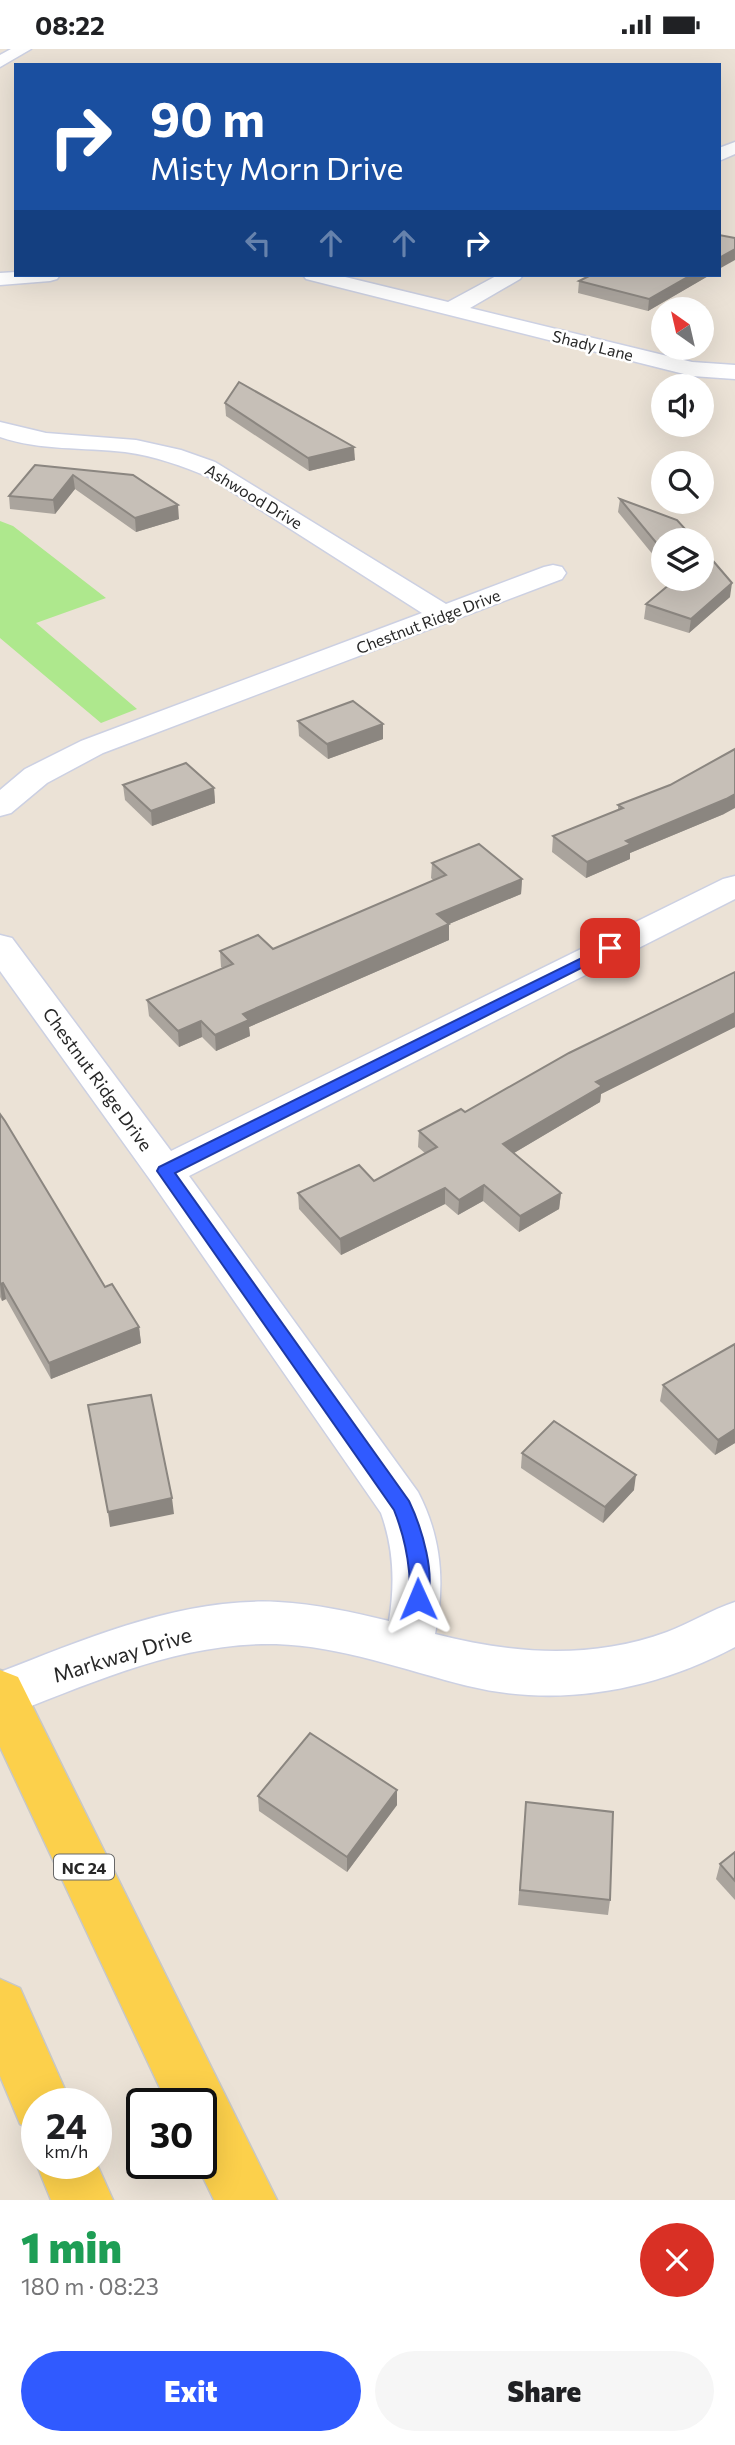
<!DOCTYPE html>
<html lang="en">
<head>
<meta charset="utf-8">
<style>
  body { margin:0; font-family:Commissioner,sans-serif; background:#f6f6f6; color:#202124; height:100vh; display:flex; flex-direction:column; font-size:26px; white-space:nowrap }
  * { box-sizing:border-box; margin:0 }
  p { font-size:23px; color:#757577 }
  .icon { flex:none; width:38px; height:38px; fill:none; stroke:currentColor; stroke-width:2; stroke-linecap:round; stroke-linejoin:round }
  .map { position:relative; height:2151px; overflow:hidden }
  .panel { display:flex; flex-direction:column; background:#fff; flex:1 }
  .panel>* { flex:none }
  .hud { position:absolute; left:14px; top:14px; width:707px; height:214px; border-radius:0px; box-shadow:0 7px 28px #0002; background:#1a4fa0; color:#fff; overflow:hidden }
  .needle { width:46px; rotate:326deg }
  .controls { position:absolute; left:651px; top:248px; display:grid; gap:14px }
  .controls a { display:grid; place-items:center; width:63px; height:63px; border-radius:50%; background:#fff; box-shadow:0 7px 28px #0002; font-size:35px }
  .speed { position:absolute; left:21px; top:2039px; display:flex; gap:14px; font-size:35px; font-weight:700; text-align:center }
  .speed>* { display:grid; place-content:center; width:91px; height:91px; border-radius:50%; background:#fff; box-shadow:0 7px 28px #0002; line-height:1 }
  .speed small { font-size:18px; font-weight:400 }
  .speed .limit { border:4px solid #111; border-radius:10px; background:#fff; color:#111 }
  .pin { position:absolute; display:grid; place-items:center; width:60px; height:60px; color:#fff; margin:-30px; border-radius:14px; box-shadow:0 4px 10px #0006 }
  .me { position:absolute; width:77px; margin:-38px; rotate:359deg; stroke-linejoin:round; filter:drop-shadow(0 0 5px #0008) }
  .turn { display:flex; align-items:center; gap:24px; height:147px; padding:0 21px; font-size:32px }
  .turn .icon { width:91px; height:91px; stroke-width:2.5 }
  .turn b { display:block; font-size:49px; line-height:60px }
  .lanes { display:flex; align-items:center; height:66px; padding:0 21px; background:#0003; justify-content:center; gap:35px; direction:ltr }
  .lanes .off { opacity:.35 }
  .round { display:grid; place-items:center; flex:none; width:74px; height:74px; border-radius:37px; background:#f6f6f6 }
  .headline { display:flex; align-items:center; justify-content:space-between; height:119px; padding:0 21px }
  h1 { font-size:42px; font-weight:800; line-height:52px; color:#1e9e55 }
  .action { display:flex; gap:14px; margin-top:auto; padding:14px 21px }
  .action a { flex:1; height:80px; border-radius:42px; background:#305aff; color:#fff; font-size:28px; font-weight:800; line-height:80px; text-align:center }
  .action a+a { background:#f6f6f6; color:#202124 }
  .status { display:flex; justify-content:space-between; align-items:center; height:49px; padding:0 35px; background:#fff; direction:ltr }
  .status svg { height:19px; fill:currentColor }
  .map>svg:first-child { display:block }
  .green { fill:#aee88d }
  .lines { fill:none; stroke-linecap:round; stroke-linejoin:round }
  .minor-casing { stroke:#ccd0e2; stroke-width:3 }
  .major-casing { stroke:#c7c7c7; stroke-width:3 }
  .minor { fill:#fff; fill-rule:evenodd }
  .major { fill:#fcd04b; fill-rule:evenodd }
  .wall { fill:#aaa49d }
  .shaded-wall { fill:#8b8680 }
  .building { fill:#c6bfb7; stroke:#8b8680; stroke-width:2 }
  .route { fill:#305aff; stroke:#1f3aa6; stroke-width:2 }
  .labels { text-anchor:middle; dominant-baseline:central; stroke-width:5; stroke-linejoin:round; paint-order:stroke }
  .far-street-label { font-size:16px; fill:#272727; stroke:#fff }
  .shield { fill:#fff; stroke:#686868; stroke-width:2 }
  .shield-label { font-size:16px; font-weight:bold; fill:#272727 }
  .street-label { font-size:18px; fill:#272727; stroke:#fff }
  .near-street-label { font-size:21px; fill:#272727; stroke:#fff }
</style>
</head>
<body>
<div class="status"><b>08:22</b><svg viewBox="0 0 49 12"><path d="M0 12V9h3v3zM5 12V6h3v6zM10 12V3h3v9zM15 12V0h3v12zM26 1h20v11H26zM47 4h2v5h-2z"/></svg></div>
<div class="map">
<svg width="735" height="2151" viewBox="0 0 735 2151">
  <rect width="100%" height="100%" fill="#ebe2d6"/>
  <path class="green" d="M0 472 13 477 106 549 36 574 137 660 101 674 0 589Z"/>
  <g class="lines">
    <g class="minor-casing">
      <g id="minor">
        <path d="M11 0H31L0 18V6Z"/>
        <path d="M735 93V105L719 112V99Z"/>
        <path d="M16 223V226H60L57 230 50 232 0 236V224Z"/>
        <path d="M303 226H337L448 253 498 226H523L520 230 470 259 692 313 735 316V330L692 327 306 230Z"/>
        <path d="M0 373 46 384 136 391 181 401 215 413 446 555 544 518 553 516 562 518 566 524 562 530 103 704 47 734 11 764 0 767V741L25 720 81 692 422 564 209 428C182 417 155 407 125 403 83 398 41 402 0 388Z"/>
        <path d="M735 827V850L189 1127 418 1443C442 1489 445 1535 435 1585 513 1605 590 1611 667 1583 690 1574 711 1561 735 1553V1598C652 1642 559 1659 468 1637 404 1621 341 1597 276 1595 178 1593 90 1635 0 1669V1623C88 1589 182 1548 278 1553 316 1555 352 1563 389 1572 395 1535 394 1500 381 1464L151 1132 0 922V886L12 889 171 1102 723 830Z"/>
      </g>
    </g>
    <g class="major-casing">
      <g id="major">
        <path d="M0 1621 18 1628 277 2151H214L196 2114H201V2054H167L0 1698Z"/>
        <path d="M0 1930 20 1939 71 2054H37V2082L20 2075 0 2027Z"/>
        <path d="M37 2112V2114L96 2113 113 2151H51L36 2114Z"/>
      </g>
    </g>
    <use href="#minor" class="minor"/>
    <use href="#major" class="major"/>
  </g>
  <g class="wall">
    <path d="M591 226H710L648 262 578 244 579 232Z"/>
    <path d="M225 354 355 411 309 422 226 367Z"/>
    <path d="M35 416 133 426 179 470 136 483 75 440 55 465 10 460 9 447Z"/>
    <path d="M620 450 663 492V518L618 463Z"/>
    <path d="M674 530H702L730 548 689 584 644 570 646 555 675 531Z"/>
    <path d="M298 672 383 675V690L328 710 299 687Z"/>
    <path d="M123 736 214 739 215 754 152 777 125 751Z"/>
    <path d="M618 756 724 765 630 804V810L586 829 552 803 553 787 618 761Z"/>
    <path d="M432 814 522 830 521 845 449 875V891L249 978 250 987 216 1002 202 988 179 998 149 967 147 951 223 919 221 918 220 902 273 900 434 832 431 829Z"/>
    <path d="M735 923V978L601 1045 600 1053 514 1104 561 1144 559 1160 519 1183 483 1152 458 1166 445 1155 341 1206 299 1160 298 1144 374 1132 426 1105 418 1098 419 1082 465 1063Z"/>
    <path d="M0 1065 105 1238 139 1278 141 1294 51 1330 6 1250 2 1252 0 1248Z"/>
    <path d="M735 1295V1394L715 1406 660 1352 663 1336Z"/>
    <path d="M522 1404 634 1441 603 1474 521 1419Z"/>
    <path d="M397 1741V1756L347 1823 259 1762 258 1747Z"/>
    <path d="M526 1753 610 1851 608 1866 518 1856Z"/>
    <path d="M735 1803V1851L716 1830 720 1815Z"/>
  </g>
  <g class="shaded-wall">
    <path d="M735 200V211L719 220V209Z"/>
    <path d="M691 226H710L648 262 649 250Z"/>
    <path d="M354 398 355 411 309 422 308 409Z"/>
    <path d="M73 426 75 440 55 465 53 451Z"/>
    <path d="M178 456 179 470 136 483 135 469Z"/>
    <path d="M732 534 730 548 689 584 691 570Z"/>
    <path d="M383 675V690L328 710 327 695Z"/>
    <path d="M214 739 215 754 152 777 151 762Z"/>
    <path d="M735 745V759L724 765 630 804V810L586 829 587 813 626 792Z"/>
    <path d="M522 830 521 845 449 875V891L249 978 250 987 216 1002 215 986 243 965 437 865Z"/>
    <path d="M735 964V978L601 1045 600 1053 502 1111 503 1095 596 1033Z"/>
    <path d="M201 972 202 988 179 998 178 982Z"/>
    <path d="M484 1136 483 1152 458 1166 459 1151Z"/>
    <path d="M445 1139V1155L341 1206 340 1190Z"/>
    <path d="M561 1144 559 1160 519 1183 520 1167Z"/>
    <path d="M3 1234 6 1250 2 1252 0 1235Z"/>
    <path d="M139 1278 141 1294 51 1330 49 1314Z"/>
    <path d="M735 1380V1394L715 1406 718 1391Z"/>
    <path d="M636 1426 634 1441 603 1474 605 1458Z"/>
    <path d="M172 1449 174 1465 110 1478 108 1463Z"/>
    <path d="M397 1741V1756L347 1823V1808Z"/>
  </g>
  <g class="building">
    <path d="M719 186 735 189V200L719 209Z"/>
    <path d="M591 226H691L649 250 579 232Z"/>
    <path d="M239 333 354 398 308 409 225 354Z"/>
    <path d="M35 416 133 426 178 456 135 469 73 426 53 451 9 447Z"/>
    <path d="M620 450 677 471 696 492H663V502Z"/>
    <path d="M702 499 732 534 691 570 646 555 676 530H702Z"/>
    <path d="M353 652 383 675 327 695 298 672Z"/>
    <path d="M735 700V745L726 750 626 792 631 795 587 813 553 787 623 759 618 756 670 736Z"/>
    <path d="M186 714 214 739 151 762 123 736Z"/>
    <path d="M479 795 522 830 437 865 449 875 243 965 249 971 215 986 201 972 178 982 147 951 233 915 220 902 258 886 273 900 446 826 432 814Z"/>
    <path d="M735 923V964L596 1033 602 1037 503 1095 561 1144 520 1167 484 1136 459 1151 445 1139 340 1190 298 1144 359 1116 374 1132 437 1098 419 1082 461 1060 465 1063 569 1004Z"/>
    <path d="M0 1065 5 1072 105 1238 112 1235 139 1278 49 1314 3 1234 0 1235Z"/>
    <path d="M735 1295V1380L718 1391 663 1336Z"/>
    <path d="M151 1346 172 1449 108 1463 88 1356Z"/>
    <path d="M554 1372 636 1426 605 1458 522 1404Z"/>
    <path d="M310 1684 397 1741 347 1808 258 1747Z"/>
    <path d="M526 1753 613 1763 610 1851 520 1841Z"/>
    <path d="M735 1803V1832L720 1815Z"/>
  </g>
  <path class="route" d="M610 895 618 899 615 902 175 1124 409 1452C421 1477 438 1529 425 1556L418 1559 411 1556C406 1545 411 1534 409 1522 407 1501 402 1481 394 1461L157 1122 159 1118Z"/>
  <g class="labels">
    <g class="far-street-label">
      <text transform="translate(593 296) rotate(14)">Shady Lane</text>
      <text transform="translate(254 447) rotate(31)">Ashwood Drive</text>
      <text transform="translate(428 572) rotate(-21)">Chestnut Ridge Drive</text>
    </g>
    <rect class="shield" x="54" y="1805.5" width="60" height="25" rx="5"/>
    <g class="shield-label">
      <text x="84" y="1818">NC 24</text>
    </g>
    <g class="street-label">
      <text transform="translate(98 1030) rotate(54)">Chestnut Ridge Drive</text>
    </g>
    <g class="near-street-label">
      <text transform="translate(122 1605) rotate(-17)">Markway Drive</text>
    </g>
  </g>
</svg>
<div class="controls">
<a><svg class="needle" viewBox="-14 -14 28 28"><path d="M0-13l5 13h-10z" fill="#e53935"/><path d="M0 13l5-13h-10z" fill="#757577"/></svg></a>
<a><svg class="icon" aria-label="sound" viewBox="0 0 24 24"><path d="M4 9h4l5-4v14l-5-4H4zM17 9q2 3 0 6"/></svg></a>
<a><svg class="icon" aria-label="search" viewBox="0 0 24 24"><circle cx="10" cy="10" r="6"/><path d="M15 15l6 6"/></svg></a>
<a><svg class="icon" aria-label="layers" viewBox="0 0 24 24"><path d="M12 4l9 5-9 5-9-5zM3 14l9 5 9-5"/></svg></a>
</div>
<div class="speed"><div>24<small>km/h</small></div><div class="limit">30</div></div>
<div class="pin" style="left:610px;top:899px;background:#d93025"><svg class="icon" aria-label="arrive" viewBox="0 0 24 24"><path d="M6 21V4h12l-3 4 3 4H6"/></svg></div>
<svg class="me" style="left:418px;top:1550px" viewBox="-20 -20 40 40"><path d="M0-17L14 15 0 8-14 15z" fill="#305aff" stroke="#fff" stroke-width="4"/></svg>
<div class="hud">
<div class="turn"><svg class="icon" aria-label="right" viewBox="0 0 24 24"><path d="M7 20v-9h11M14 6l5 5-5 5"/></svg><div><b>90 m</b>Misty Morn Drive</div></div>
<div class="lanes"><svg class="icon off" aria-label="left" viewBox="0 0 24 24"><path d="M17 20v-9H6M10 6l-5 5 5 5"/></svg><svg class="icon off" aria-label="ahead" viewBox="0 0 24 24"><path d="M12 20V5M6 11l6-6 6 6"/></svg><svg class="icon off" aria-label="ahead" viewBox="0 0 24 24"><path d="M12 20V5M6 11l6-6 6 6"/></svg><svg class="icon" aria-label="right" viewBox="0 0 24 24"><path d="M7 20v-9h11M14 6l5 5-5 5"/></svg></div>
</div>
</div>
<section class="panel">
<div class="headline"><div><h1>1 min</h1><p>180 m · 08:23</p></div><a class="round" style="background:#d93025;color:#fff"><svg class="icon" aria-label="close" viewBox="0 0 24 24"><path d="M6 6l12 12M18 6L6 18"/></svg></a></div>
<div class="action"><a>Exit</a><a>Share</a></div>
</section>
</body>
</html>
